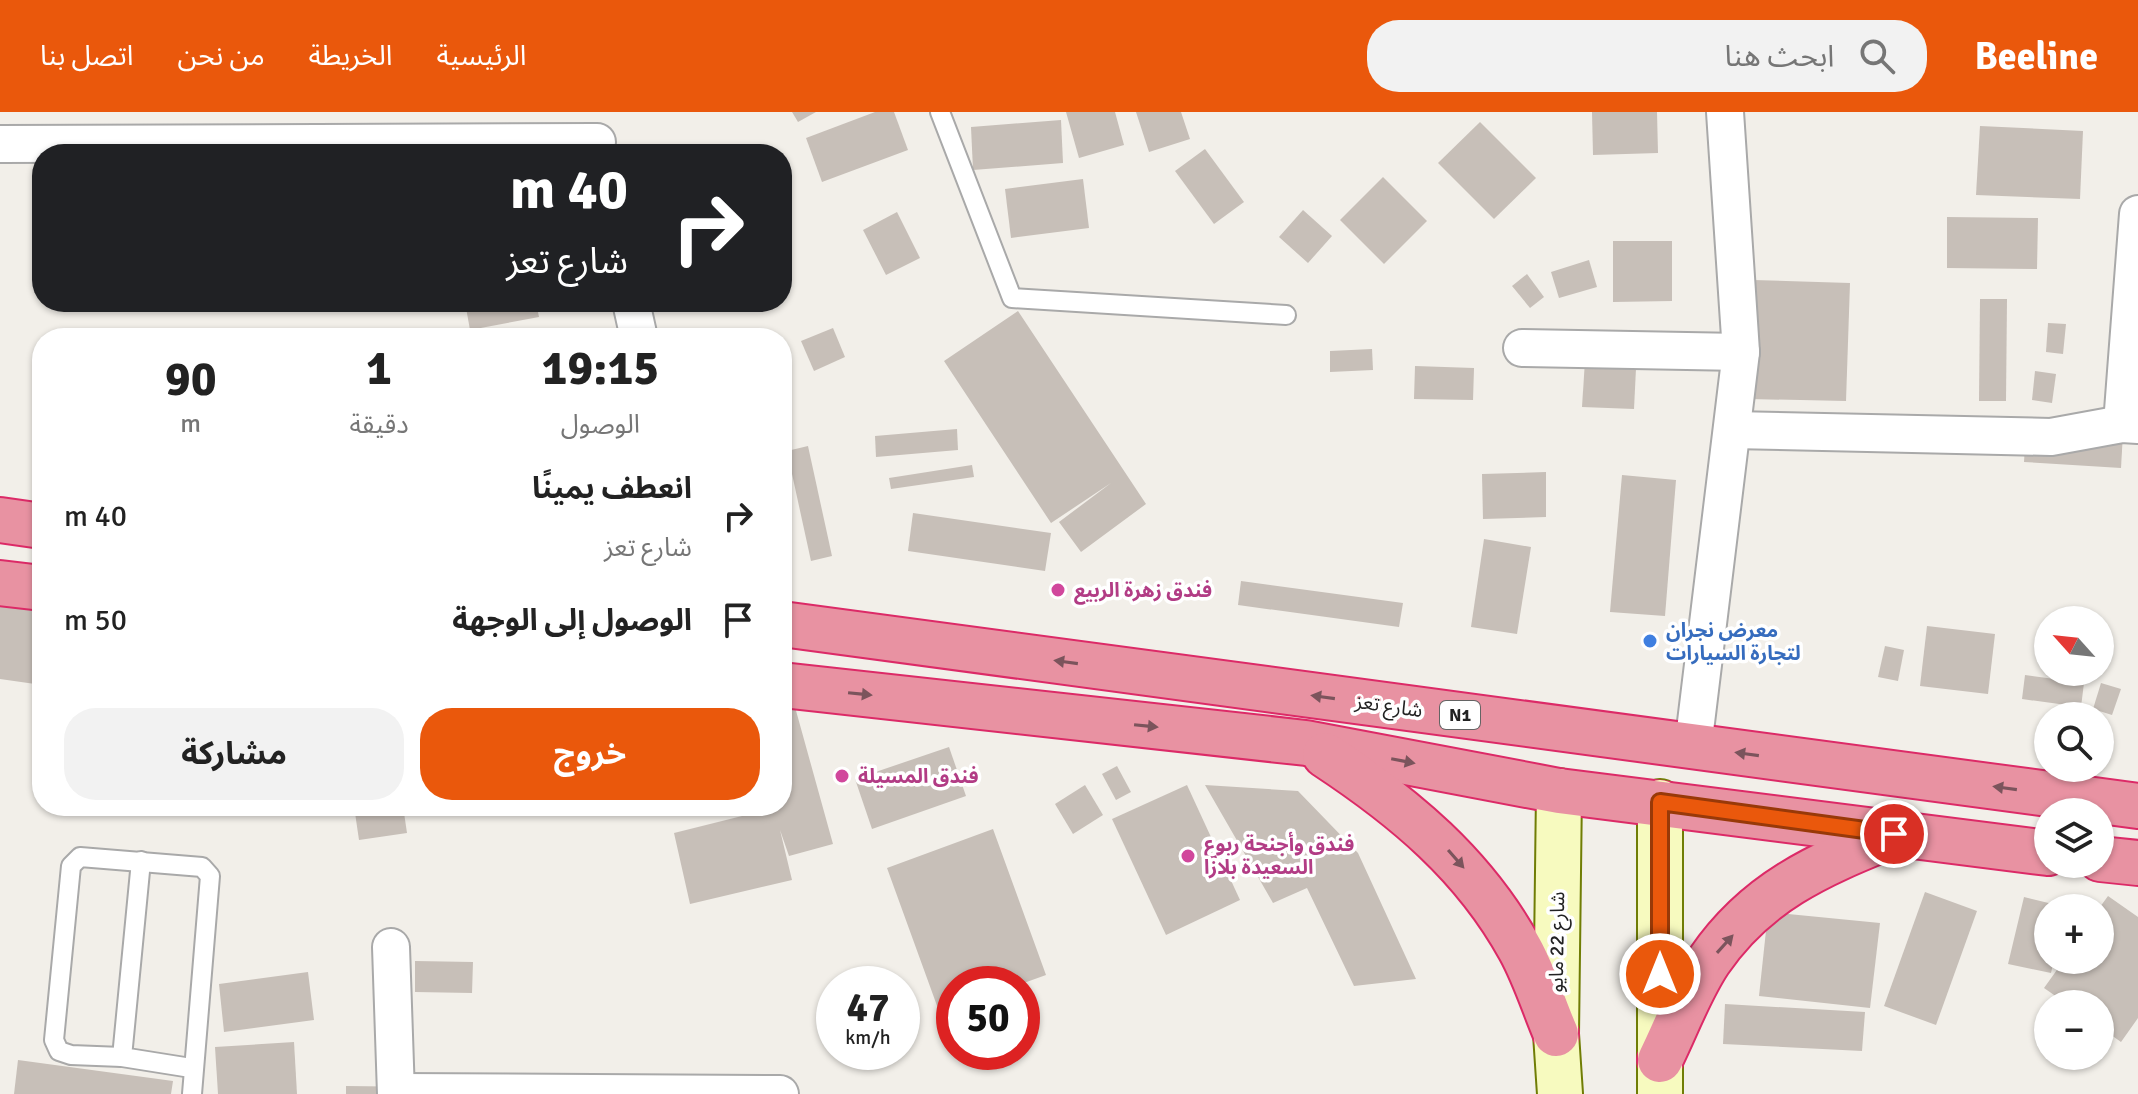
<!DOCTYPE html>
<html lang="ar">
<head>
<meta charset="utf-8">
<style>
  body { margin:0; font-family:Signika,"Noto Sans Arabic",sans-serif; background:#f2f2f2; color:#222; direction:rtl; height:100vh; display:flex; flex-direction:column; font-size:30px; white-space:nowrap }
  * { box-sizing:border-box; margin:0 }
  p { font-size:26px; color:#767676 }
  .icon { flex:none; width:44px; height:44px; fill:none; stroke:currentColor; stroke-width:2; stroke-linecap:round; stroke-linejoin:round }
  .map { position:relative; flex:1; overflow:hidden; direction:ltr }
  .drawer { position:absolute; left:32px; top:216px; width:760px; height:488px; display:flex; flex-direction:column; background:#fff; border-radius:32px; box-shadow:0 2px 6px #0004; direction:rtl }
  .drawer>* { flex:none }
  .guide { position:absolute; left:32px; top:32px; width:760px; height:168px; border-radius:32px; box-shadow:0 2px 6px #0004; direction:rtl; background:#202124; color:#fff; overflow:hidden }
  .needle { width:52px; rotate:297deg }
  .fabs { position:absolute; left:2034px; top:494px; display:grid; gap:16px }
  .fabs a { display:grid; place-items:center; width:80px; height:80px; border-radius:50%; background:#fff; box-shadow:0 2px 6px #0004; font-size:40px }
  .speed { position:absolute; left:816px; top:854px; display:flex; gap:16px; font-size:40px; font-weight:700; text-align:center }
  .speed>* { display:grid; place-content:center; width:104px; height:104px; border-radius:50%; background:#fff; box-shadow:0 2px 6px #0004; line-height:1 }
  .speed small { font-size:20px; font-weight:400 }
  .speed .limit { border:12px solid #d22; background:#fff; color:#111 }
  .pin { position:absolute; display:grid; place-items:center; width:68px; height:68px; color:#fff; margin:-34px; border:4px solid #fff; border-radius:50%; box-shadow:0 2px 8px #0007 }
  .me { position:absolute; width:88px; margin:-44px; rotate:0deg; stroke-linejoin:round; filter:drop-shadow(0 0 6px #0008) }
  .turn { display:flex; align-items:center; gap:28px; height:168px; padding:0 32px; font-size:36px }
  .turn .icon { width:104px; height:104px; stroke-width:2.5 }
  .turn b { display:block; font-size:56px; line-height:68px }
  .eta { display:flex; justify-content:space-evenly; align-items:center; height:136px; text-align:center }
  .eta b { font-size:48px; font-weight:700; line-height:56px }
  .cta { display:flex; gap:16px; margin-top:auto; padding:16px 32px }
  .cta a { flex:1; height:92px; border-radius:32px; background:#ea580c; color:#fff; font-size:32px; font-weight:700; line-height:92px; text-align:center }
  .cta a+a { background:#f2f2f2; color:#222 }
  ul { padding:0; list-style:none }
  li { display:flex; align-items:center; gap:24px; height:104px; padding:0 32px }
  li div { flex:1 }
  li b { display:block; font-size:30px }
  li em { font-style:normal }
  header { display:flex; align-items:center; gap:48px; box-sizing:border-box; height:112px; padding:0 40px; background:#ea580c; color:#fff }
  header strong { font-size:38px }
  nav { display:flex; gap:44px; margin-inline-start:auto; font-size:28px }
  .search { width:560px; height:72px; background:#f2f2f2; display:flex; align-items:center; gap:20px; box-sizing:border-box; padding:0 28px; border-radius:32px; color:#767676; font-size:30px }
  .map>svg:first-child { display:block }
  .building { fill:#c7bfb8 }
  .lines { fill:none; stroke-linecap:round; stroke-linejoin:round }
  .lane-casing { stroke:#a9a9a9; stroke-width:22 }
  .street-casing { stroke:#a9a9a9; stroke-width:40 }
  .secondary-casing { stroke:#707d05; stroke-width:48 }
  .highway-casing { stroke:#dc2a67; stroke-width:48 }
  .lane { stroke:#fff; stroke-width:18 }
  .street { stroke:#fff; stroke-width:36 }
  .secondary { stroke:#f7fabf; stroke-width:44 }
  .highway { stroke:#e892a2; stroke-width:44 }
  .oneway { fill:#7b545c }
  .route-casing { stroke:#983908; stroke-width:20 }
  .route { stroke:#ea580c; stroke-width:14 }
  .hotel-dot { fill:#d1479c; stroke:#fff; stroke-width:3 }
  .shop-dot { fill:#3f7fe0; stroke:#fff; stroke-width:3 }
  .labels { text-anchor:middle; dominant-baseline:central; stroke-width:7; stroke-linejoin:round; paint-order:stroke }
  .shield { fill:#fff; stroke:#646464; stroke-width:2 }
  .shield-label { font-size:18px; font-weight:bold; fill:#222 }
  .hotel-label { font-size:20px; font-weight:bold; fill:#b23c85; stroke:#fff; text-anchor:start }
  .shop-label { font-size:20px; font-weight:bold; fill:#366cbe; stroke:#fff; text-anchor:start }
  .street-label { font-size:20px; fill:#222; stroke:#fff }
</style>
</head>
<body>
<header>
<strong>Beeline</strong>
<div class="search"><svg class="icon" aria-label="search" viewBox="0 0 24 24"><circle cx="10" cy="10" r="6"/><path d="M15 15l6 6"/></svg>ابحث هنا</div>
<nav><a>الرئيسية</a><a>الخريطة</a><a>من نحن</a><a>اتصل بنا</a></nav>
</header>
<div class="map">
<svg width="2138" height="982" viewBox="0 0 2138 982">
  <rect width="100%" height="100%" fill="#f2efe9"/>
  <g class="building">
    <path d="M792 0H816L798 10Z"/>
    <path d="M875 0H894L908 38 822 70 806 26Z"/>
    <path d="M1066 0H1115L1124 33 1079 46Z"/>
    <path d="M1136 0H1181L1190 27 1149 40Z"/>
    <path d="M1592 0H1657L1658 41 1593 43Z"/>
    <path d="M1061 8 1063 51 973 58 971 15Z"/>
    <path d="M1480 10 1536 66 1494 107 1438 51Z"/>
    <path d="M1980 14 2083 19 2080 87 1976 83Z"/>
    <path d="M1205 37 1244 90 1214 112 1175 59Z"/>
    <path d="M1383 65 1427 109 1384 152 1340 108Z"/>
    <path d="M1083 67 1089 116 1011 126 1005 77Z"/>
    <path d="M1303 98 1332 124 1308 151 1279 125Z"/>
    <path d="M897 100 920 146 886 163 863 118Z"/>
    <path d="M1947 105 2038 106 2037 157 1947 156Z"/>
    <path d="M1613 129H1672V189L1613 190Z"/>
    <path d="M1589 148 1597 175 1559 186 1551 160Z"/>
    <path d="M1527 162 1544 185 1530 196 1512 174Z"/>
    <path d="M1753 168 1850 171 1846 289 1749 287Z"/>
    <path d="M1980 187H2007L2006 289H1979Z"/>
    <path d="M465 190H536L539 205 470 218Z"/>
    <path d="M1018 199 1146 392 1081 440 1059 410 1111 371 1051 411 944 249Z"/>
    <path d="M2048 211 2066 212 2063 242 2046 240Z"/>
    <path d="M833 216 845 245 814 259 801 229Z"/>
    <path d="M1586 233 1637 236 1634 297 1582 295Z"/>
    <path d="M1372 237 1373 258 1330 260V239Z"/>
    <path d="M1415 254 1474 256 1473 288 1414 287Z"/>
    <path d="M2035 259 2056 262 2052 291 2032 288Z"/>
    <path d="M2026 315 2123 321 2121 356 2024 350Z"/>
    <path d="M957 317 958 338 876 345 875 324Z"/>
    <path d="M808 334 832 444 811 449 787 339Z"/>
    <path d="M972 353 974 365 891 377 889 366Z"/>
    <path d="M1546 360V405L1483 407 1482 362Z"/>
    <path d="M1622 363 1676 368 1665 504 1610 500Z"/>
    <path d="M913 401 1051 421 1045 459 908 439Z"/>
    <path d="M1484 427 1531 435 1517 522 1471 515Z"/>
    <path d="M1241 469 1403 491 1399 515 1238 493Z"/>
    <path d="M0 481 42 487V573L0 567Z"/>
    <path d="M1927 514 1995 522 1988 582 1920 574Z"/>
    <path d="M1885 534 1904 538 1898 569 1878 565Z"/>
    <path d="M2025 563 2084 571 2081 595 2022 587Z"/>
    <path d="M2101 571 2121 577 2112 603 2093 597Z"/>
    <path d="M795 595 833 732 789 744 780 718 792 768 690 792 674 721 782 694V598Z"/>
    <path d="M949 635 966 684 872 717 855 667Z"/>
    <path d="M1117 654 1131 680 1116 688 1102 662Z"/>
    <path d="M1085 673 1103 703 1073 722 1055 692Z"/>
    <path d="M1187 673 1240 788 1166 823 1112 707Z"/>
    <path d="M1205 673 1298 679 1358 741 1416 867 1354 874 1307 776 1273 791Z"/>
    <path d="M115 694H171L170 702Z"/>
    <path d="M354 694H403L407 721 359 728Z"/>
    <path d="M993 717 1046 863 1021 872H954V897L940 902 887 756Z"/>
    <path d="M1925 780 1977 799 1936 913 1884 894Z"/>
    <path d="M2108 784 2138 805V906L2121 930 2100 915V892H2067L2044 876 2064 848H2100V795Z"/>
    <path d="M2024 785 2065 795 2048 796V848H2054L2051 861 2008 852Z"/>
    <path d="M1768 800 1880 811 1870 896 1759 884Z"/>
    <path d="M415 849 473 850 472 881 415 880Z"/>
    <path d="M308 860 314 908 224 920 219 872Z"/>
    <path d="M1725 892 1865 900 1862 939 1723 932Z"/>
    <path d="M294 930 297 982H218L215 935Z"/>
    <path d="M18 948 173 969 171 982H14Z"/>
    <path d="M346 974 430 975V982H346Z"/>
  </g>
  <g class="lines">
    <g class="lane-casing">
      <g id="lane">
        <path d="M940 0 1012 186 1286 203"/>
        <path d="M141 749 122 945 191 956"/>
        <path d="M122 945 71 943 59 939 54 928 71 754 80 745 202 755 210 764 192 982"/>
      </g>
    </g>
    <g class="street-casing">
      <g id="street">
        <path d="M0 32 597 30"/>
        <path d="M631 190 639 226"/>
        <path d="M1522 236 1741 240"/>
        <path d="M2122 312 2138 102"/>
        <path d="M1732 318 2051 325 2122 312 2138 313"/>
        <path d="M1693 635 1741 240 1725 0"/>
        <path d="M391 835 396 982"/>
        <path d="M397 980 780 982"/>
      </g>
    </g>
    <g class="secondary-casing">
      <g id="secondary">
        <path d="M1559 679 1556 922 1560 982"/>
        <path d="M1660 982V690"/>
      </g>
    </g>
    <g class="highway-casing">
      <g id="highway">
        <path d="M0 408 42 414"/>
        <path d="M0 471 42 476"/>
        <path d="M782 512 2138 694"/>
        <path d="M782 573 1306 631 1559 679 2048 741"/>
        <path d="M1325 643C1404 695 1474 753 1520 837 1535 864 1544 894 1556 922"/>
        <path d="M2100 747 2138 751"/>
        <path d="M1660 948C1676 916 1689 879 1709 849 1756 780 1818 753 1893 723"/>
      </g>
    </g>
    <use href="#lane" class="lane"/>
    <use href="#street" class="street"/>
    <use href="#secondary" class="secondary"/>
    <use href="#highway" class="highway"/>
  </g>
  <defs><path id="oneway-solid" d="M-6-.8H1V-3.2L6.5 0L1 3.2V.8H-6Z" transform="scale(2)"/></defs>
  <g class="oneway">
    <use href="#oneway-solid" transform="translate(1066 550) rotate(-172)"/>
    <use href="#oneway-solid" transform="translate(860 582) rotate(6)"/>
    <use href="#oneway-solid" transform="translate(1323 585) rotate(-172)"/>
    <use href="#oneway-solid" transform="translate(1146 614) rotate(6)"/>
    <use href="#oneway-solid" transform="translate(1747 642) rotate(-172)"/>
    <use href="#oneway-solid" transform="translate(1403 649) rotate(11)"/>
    <use href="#oneway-solid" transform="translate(2005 676) rotate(-172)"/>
    <use href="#oneway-solid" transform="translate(1456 747) rotate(49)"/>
    <use href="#oneway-solid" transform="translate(1725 832) rotate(-48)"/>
  </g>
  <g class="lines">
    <g class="route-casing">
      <path id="route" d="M1660 862V690L1894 722"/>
    </g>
    <use href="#route" class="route"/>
  </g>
  <g class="hotel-dot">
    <circle cx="1058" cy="478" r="8"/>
    <circle cx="842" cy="664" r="8"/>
    <circle cx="1188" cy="744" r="8"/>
  </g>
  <circle class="shop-dot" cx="1650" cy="529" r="8"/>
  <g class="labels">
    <rect class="shield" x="1440" y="589" width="40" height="28" rx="6"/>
    <g class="shield-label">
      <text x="1460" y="603">N1</text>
    </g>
    <g class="hotel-label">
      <text x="1074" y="478">فندق زهرة الربيع</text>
      <text x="858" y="664">فندق المسيلة</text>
      <text x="1204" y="732">فندق وأجنحة ربوع<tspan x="1204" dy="23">السعيدة بلازا</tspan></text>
    </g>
    <g class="shop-label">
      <text x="1666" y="518">معرض نجران<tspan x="1666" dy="23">لتجارة السيارات</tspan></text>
    </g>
    <g class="street-label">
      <text transform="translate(1389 594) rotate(8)">شارع تعز</text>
      <text transform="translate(1557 830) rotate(-89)">شارع 22 مايو</text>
    </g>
  </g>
</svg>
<div class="fabs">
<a><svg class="needle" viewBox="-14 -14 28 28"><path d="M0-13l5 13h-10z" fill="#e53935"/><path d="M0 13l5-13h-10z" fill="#767676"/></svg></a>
<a><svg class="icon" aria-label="search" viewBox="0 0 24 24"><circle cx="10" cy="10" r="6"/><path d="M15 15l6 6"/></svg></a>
<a><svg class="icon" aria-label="layers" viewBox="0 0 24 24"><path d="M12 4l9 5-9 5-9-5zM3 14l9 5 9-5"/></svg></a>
<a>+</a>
<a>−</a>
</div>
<div class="speed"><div>47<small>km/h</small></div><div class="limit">50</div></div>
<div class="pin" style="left:1894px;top:722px;background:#d93025"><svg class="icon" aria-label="arrive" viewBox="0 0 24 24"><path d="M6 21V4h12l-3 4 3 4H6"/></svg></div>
<svg class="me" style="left:1660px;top:862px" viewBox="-20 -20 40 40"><circle r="17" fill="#ea580c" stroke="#fff" stroke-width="3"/><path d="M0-11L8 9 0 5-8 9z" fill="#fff"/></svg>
<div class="guide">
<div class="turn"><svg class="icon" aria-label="right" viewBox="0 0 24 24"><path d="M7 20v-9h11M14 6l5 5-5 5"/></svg><div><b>40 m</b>شارع تعز</div></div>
</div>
<section class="drawer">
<div class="eta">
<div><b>19:15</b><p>الوصول</p></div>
<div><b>1</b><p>دقيقة</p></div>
<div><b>90</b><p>m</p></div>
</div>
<ul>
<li><svg class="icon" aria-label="right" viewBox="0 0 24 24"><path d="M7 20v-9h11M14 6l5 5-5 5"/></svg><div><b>انعطف يمينًا</b><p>شارع تعز</p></div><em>40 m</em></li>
<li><svg class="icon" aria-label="arrive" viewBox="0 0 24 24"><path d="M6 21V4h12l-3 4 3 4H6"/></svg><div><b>الوصول إلى الوجهة</b></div><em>50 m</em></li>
</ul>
<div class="cta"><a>خروج</a><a>مشاركة</a></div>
</section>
</div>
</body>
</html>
